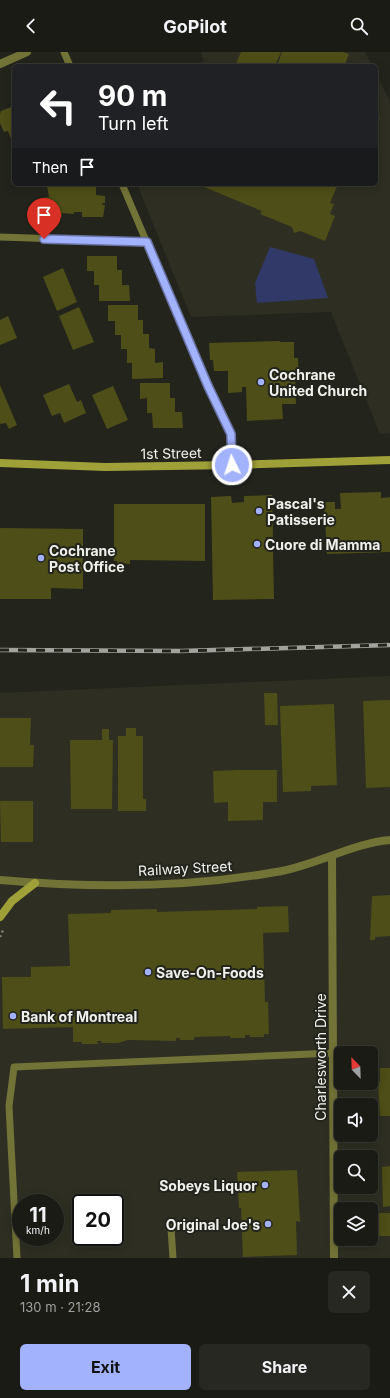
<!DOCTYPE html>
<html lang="en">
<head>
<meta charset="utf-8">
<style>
  body { margin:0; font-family:Inter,sans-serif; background:#272822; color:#f1f3f6; height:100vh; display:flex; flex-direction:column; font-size:15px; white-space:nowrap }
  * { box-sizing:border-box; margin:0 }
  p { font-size:13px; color:#9fa1a0 }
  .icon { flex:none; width:22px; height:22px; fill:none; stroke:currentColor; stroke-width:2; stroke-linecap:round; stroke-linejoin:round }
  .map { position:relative; height:1206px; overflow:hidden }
  .drawer { display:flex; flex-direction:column; background:#1a1b15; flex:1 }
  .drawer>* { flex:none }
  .top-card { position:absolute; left:12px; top:12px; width:366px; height:122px; border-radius:6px; box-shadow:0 2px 10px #0003,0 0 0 1px #383934; background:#202124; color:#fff; overflow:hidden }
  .needle { width:26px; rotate:337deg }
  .fabs { position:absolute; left:334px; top:994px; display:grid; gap:8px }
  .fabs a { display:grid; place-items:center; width:44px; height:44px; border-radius:6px; background:#1a1b15; box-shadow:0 2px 10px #0003,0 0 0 1px #383934; font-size:20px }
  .speed { position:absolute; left:12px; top:1142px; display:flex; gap:8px; font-size:20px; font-weight:700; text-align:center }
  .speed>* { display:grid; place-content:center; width:52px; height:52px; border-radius:50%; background:#1a1b15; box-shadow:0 2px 10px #0003,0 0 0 1px #383934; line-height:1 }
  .speed small { font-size:10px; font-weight:400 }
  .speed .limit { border:2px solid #111; border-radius:6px; background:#fff; color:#111 }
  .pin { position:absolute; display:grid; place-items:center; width:34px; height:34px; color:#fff; margin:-41px -17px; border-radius:50% 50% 50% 0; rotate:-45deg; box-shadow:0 0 4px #0007 }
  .pin .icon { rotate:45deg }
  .me { position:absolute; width:44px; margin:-22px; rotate:356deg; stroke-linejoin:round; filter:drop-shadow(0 0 3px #0008) }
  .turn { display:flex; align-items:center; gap:14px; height:84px; padding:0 20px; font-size:18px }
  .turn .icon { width:52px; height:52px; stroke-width:2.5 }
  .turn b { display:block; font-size:28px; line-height:34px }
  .then { display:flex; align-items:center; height:38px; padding:0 20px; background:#0003; gap:8px; font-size:15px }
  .round { display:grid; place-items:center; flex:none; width:42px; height:42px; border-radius:6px; background:#272822 }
  .headline { display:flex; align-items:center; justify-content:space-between; height:68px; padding:0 20px }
  h1 { font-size:24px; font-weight:700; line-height:30px }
  .cta { display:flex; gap:8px; margin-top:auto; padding:8px 20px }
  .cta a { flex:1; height:46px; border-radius:6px; background:#a2b2fd; color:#111; font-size:16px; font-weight:700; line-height:46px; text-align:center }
  .cta a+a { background:#272822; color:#f1f3f6 }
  header { display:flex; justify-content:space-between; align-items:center; height:52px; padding:0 20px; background:#1a1b15; font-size:18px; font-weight:700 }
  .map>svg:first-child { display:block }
  .built { fill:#2e2f22; fill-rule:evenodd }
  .green { fill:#313968 }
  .building { fill:#4e4e18 }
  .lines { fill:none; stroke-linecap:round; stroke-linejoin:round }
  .path { stroke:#7b7c76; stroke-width:2.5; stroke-dasharray:2 3; stroke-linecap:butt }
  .lane { stroke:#727336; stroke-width:7 }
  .street { stroke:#727336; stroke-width:8 }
  .secondary { stroke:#a0a038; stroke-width:8 }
  .rail-casing { stroke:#a2a39d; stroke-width:4.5 }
  .rail { stroke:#23241c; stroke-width:3; stroke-dasharray:9; stroke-linecap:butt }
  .route-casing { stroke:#6974a4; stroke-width:10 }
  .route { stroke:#a2b2fd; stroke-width:7 }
  .poi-dot { fill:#a2b2fd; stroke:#23241c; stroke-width:1.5 }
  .labels { text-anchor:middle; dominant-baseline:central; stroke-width:4; stroke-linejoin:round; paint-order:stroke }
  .poi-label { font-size:14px; font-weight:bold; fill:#f0f1ec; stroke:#23241c; text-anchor:start }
  .street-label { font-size:14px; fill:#f0f1ec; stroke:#23241c }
</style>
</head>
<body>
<header><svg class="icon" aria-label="back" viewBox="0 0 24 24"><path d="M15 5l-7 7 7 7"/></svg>GoPilot<svg class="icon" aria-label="search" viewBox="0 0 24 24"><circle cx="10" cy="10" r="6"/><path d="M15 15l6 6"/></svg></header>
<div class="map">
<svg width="390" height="1206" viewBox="0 0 390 1206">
  <rect width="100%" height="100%" fill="#23241c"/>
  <g class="built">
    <path d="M201 0H365L372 14H193L204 9Z"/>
    <path d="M376 22 390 50V381L380 382 331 260 191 265 137 132H376Z"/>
    <path d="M390 624V1206H0V641ZM341 1001H371V1031H341ZM341 1053H371V1083H341ZM341 1105H371V1135H341ZM21 1151H55V1185H21ZM81 1151H115V1185H81ZM341 1157H371V1187H341Z"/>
  </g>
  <path class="green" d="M270 195 314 207 328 246 257 251 255 231Z"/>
  <g class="building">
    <path d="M241 0H281L275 14H235Z"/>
    <path d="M282 0H343L349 2 344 14H277Z"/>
    <path d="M14 54V89H12L8 79 4 80 0 71V62L1 59Z"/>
    <path d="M376 64 380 66 376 75Z"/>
    <path d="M49 132H96V143L105 144V151H102L103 153H105L103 165H82V160H74V162L62 161V165H41L42 149H41V146L49 145 47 134Z"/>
    <path d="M197 132H338L330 151 334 152 330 162 335 164 325 189 300 179 294 181 292 175 260 162 262 159Z"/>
    <path d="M87 204H117V218H122V233H129L130 249H99V233H94V219H87Z"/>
    <path d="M63 216 77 250 57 259 43 225Z"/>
    <path d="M108 253H138V268H143V282H149V296L155 297V311L163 310V326L132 327V311H127V297H121V283H115V269H108Z"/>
    <path d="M79 255 94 290 73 298 59 264Z"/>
    <path d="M8 264 17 286 0 293V268Z"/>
    <path d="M280 289V290H294V306H298L299 325H295L296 352H282L283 367 247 369 246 335H242V340L228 341V319H214L213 308H210L209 291Z"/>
    <path d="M140 331H170V346H175V360H182L183 376H153L152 361H147V346L140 347Z"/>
    <path d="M69 332 77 350 81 348 86 361 64 371 60 361 52 364 43 343Z"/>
    <path d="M0 333 17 373 9 377 6 371 0 372Z"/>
    <path d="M113 334 128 368 107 377 92 343Z"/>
    <path d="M381 440V446L390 445V500L327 502 324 450H335V457H341L340 441Z"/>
    <path d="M272 443 273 485H266V497H273L274 547 213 548 211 445 231 444 232 451 244 450V444Z"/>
    <path d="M114 452H205V509L130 508V512L117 511V509H114Z"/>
    <path d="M0 476 83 477V537L51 536V547H0Z"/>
    <path d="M264 641H277L278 673H265Z"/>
    <path d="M390 648V735L366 736 363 649Z"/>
    <path d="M334 652 337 733 311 734V739L283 740 280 654Z"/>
    <path d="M0 666H31L30 693H34L33 715H0Z"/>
    <path d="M126 676H136V684H143V747H146V759H118V684H126Z"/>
    <path d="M102 677H109V688H113L112 757H71L70 688H102Z"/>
    <path d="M238 718H277V750H263V768L228 769V750L214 751 213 719Z"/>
    <path d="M0 749H33V790H1Z"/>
    <path d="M390 843V884L375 885V888H370L372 844Z"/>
    <path d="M288 854 289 880 263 881 265 950H268L269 982H264V985H250V983H245V986H230V984L194 985V988H180V986H176V989L128 988 118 991H101L102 989H97L98 992H82V990H73V975L3 977 2 925H31V915L70 914 68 862 111 861V858L157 857V860L257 857V855Z"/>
    <path d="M380 1016H390V1064H380L378 1030H380Z"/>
    <path d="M390 1114V1154L383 1155 382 1115Z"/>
    <path d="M297 1118 300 1170 296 1169 297 1203 243 1205 241 1156H239L237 1120Z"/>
    <path d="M377 1161H390V1184H378Z"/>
  </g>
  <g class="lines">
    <path class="path" d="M0 885 4 876"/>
    <g class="lane">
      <path d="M64 0 70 14"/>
      <path d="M122 132 208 335 231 382 233 413"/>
      <path d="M0 185 147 190"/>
      <path d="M171 1176 173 1206"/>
      <path d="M17 1206 9 1054 14 1015 333 1001"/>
    </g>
    <g class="street">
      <path d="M0 12 27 0"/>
      <path d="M332 805 334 1206"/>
      <path d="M0 828C91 836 186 836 276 820 314 814 353 791 390 788"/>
    </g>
    <g class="secondary">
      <path d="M0 411 105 415 233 413 390 408"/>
      <path d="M0 865 12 849 35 831"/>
    </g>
    <g class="rail-casing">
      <path id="rail" d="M0 598 181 599 390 593"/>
    </g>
    <use href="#rail" class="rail"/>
  </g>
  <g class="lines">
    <g class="route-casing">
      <path id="route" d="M44 187 147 190 208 334 231 382 232 413"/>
    </g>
    <use href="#route" class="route"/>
  </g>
  <g class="poi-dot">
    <circle cx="261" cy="330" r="4"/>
    <circle cx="259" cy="459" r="4"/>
    <circle cx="257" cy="492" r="4"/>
    <circle cx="41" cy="506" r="4"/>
    <circle cx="148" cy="920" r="4"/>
    <circle cx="13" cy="964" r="4"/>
    <circle cx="265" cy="1133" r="4"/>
    <circle cx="268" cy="1172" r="4"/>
  </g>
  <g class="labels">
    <g class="poi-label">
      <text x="269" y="322">Cochrane<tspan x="269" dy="16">United Church</tspan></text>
      <text x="267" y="451">Pascal's<tspan x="267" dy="16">Patisserie</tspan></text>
      <text x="265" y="492">Cuore di Mamma</text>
      <text x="49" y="498">Cochrane<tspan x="49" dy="16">Post Office</tspan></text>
      <text x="156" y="920">Save-On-Foods</text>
      <text x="21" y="964">Bank of Montreal</text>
      <text x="257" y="1133" text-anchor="end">Sobeys Liquor</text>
      <text x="260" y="1172" text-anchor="end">Original Joe's</text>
    </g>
    <g class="street-label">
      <text transform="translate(171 401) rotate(-1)">1st Street</text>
      <text transform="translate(185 816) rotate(-3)">Railway Street</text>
      <text transform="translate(320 1005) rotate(-90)">Charlesworth Drive</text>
    </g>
  </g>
</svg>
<div class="fabs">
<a><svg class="needle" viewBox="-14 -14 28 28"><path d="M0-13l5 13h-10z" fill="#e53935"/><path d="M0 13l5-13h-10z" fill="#9fa1a0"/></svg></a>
<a><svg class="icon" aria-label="sound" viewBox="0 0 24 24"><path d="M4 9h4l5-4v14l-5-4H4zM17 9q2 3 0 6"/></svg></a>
<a><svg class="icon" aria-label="search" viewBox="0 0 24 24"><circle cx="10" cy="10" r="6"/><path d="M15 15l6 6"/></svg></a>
<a><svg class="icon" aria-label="layers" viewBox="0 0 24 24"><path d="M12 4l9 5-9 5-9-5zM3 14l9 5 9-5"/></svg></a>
</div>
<div class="speed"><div>11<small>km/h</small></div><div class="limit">20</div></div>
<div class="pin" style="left:44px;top:187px;background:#d93025"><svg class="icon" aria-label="arrive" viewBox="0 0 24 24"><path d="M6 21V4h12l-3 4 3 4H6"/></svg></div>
<svg class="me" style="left:232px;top:413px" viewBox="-20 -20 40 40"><circle r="17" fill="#a2b2fd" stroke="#fff" stroke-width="3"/><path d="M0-11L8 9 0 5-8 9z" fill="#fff"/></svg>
<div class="top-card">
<div class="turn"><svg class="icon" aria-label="left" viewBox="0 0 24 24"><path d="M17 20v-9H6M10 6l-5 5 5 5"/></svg><div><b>90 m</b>Turn left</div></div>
<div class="then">Then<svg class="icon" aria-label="arrive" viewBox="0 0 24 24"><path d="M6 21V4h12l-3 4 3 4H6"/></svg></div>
</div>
</div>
<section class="drawer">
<div class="headline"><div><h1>1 min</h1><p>130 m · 21:28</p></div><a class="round"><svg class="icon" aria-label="close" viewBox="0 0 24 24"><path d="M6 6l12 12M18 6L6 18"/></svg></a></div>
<div class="cta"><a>Exit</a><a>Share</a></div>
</section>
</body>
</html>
